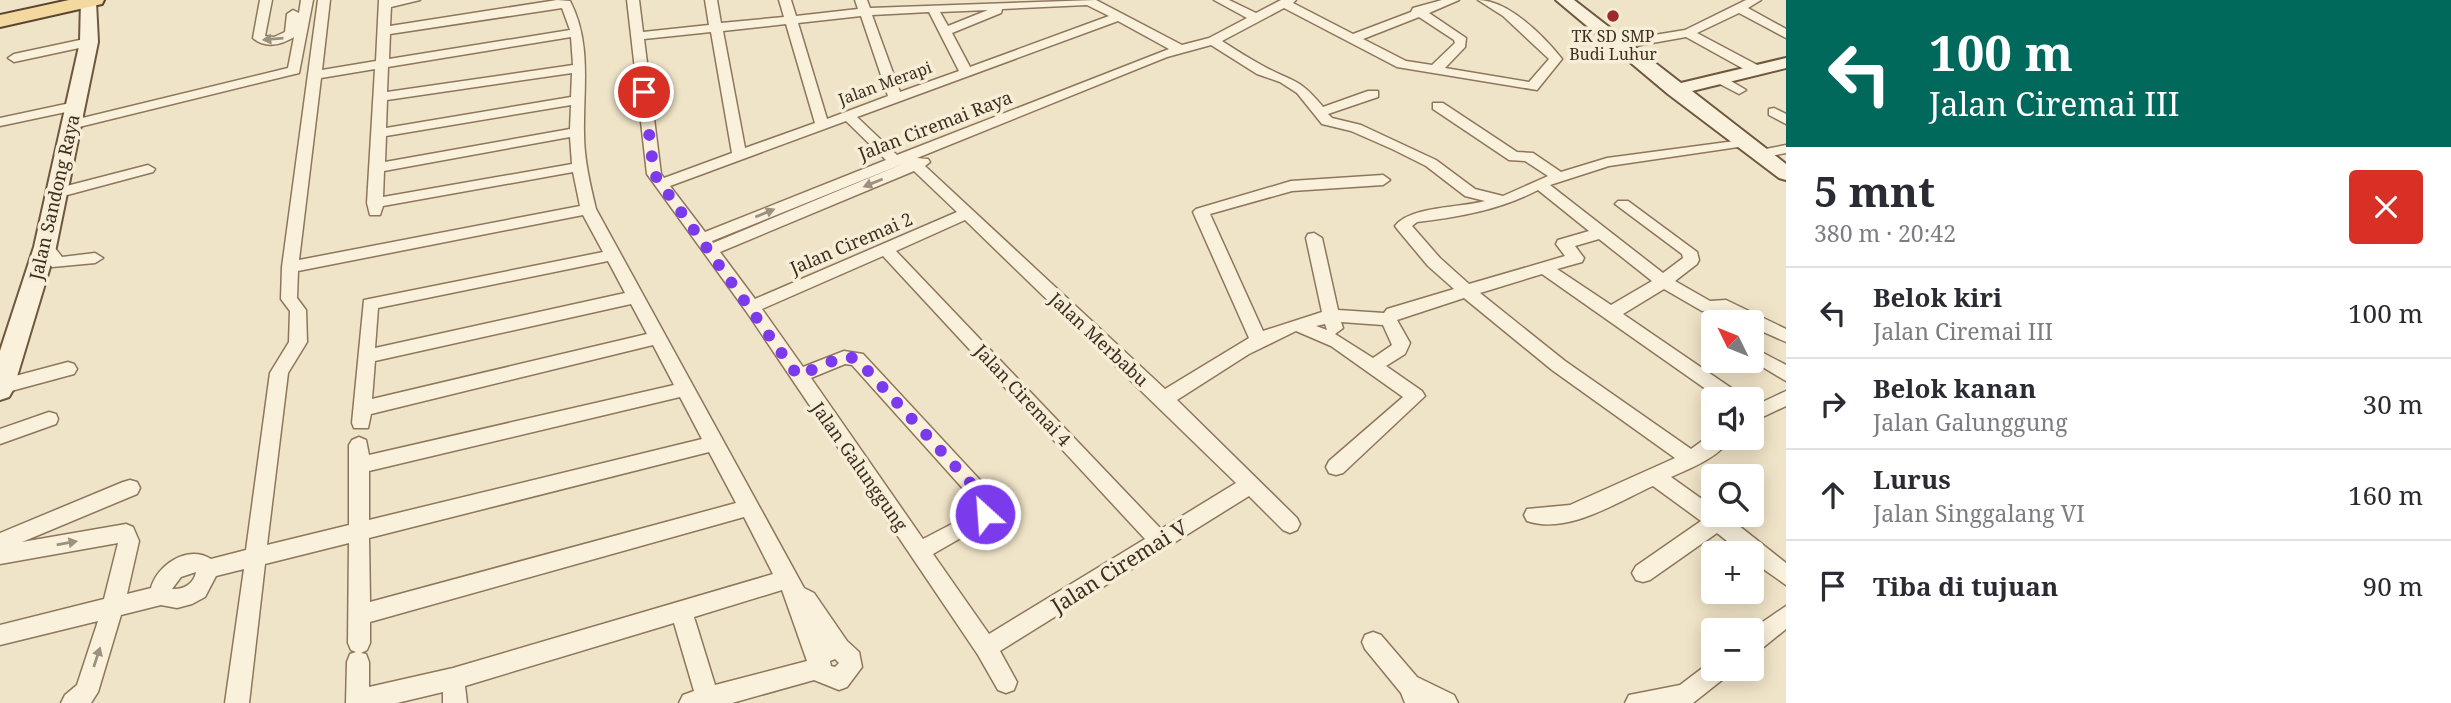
<!DOCTYPE html>
<html lang="id">
<head>
<meta charset="utf-8">
<style>
  body { margin:0; font-family:"Noto Serif",serif; background:#f7f7f7; color:#2b2b33; height:100vh; display:flex; flex-direction:column; font-size:26px; white-space:nowrap }
  * { box-sizing:border-box; margin:0 }
  p { font-size:23px; color:#7c7c81 }
  .icon { flex:none; width:38px; height:38px; fill:none; stroke:currentColor; stroke-width:2; stroke-linecap:round; stroke-linejoin:round }
  .map { position:relative; flex:1; overflow:hidden }
  .side { display:flex; flex-direction:column; background:#fff; width:665px }
  .side>* { flex:none }
  .top-card { background:#00695c; color:#fff; overflow:hidden }
  .needle { width:46px; rotate:313deg }
  .controls { position:absolute; left:1701px; top:310px; display:grid; gap:14px }
  .controls a { display:grid; place-items:center; width:63px; height:63px; border-radius:7px; background:#fff; box-shadow:0 4px 18px #0003; font-size:35px }
  .pin { position:absolute; display:grid; place-items:center; width:60px; height:60px; color:#fff; margin:-30px; border:4px solid #fff; border-radius:50%; box-shadow:0 2px 7px #0007 }
  .me { position:absolute; width:77px; margin:-38px; rotate:334deg; stroke-linejoin:round; filter:drop-shadow(0 0 5px #0008) }
  .turn { display:flex; align-items:center; gap:24px; height:147px; padding:0 28px; font-size:32px }
  .turn .icon { width:91px; height:91px; stroke-width:2.5 }
  .turn b { display:block; font-size:49px; line-height:60px }
  .round { display:grid; place-items:center; flex:none; width:74px; height:74px; border-radius:7px; background:#f7f7f7 }
  .head { display:flex; align-items:center; justify-content:space-between; height:119px; padding:0 28px }
  h1 { font-size:42px; font-weight:700; line-height:52px }
  ul { padding:0; list-style:none }
  li { display:flex; align-items:center; gap:21px; height:91px; padding:0 28px; border-top:2px solid #e1e1e2 }
  li div { flex:1 }
  li b { display:block; font-size:26px }
  li em { font-style:normal }
  main { display:flex; flex:1; min-height:0 }
  .map>svg:first-child { display:block }
  .lines { fill:none; stroke-linecap:round; stroke-linejoin:round }
  .street-casing { stroke:#8d765c; stroke-width:3 }
  .secondary-casing { stroke:#6f573f; stroke-width:4 }
  .primary-casing { stroke:#5b4430; stroke-width:4 }
  .street { fill:#faf1dc; fill-rule:evenodd }
  .secondary { fill:#faf1dc; fill-rule:evenodd }
  .primary { fill:#f3d9a0; fill-rule:evenodd }
  .oneway { fill:#9c907e }
  .route { stroke:#7c3aed; stroke-width:12; stroke-dasharray:0 21.6 }
  .poi-dot { fill:#9e2a2b; stroke:#f7eed8; stroke-width:2.5 }
  .labels { text-anchor:middle; dominant-baseline:central; stroke-width:7; stroke-linejoin:round; paint-order:stroke }
  .far-poi-label { font-size:16px; fill:#3d2e20; stroke:#f7eed8 }
  .far-street-label { font-size:16px; fill:#3d2e20; stroke:#f7eed8 }
  .street-label { font-size:18px; fill:#3d2e20; stroke:#f7eed8 }
  .near-street-label { font-size:21px; fill:#3d2e20; stroke:#f7eed8 }
</style>
</head>
<body>
<main>
<div class="map">
<svg width="1786" height="703" viewBox="0 0 1786 703">
  <rect width="100%" height="100%" fill="#f0e4c8"/>
  <g class="lines">
    <g class="street-casing">
      <g id="street">
        <path d="M260 0H272L265 36 274 37 285 32 287 14 293 10 299 13 301 0H313L299 73 71 129 64 125 66 122 288 68 294 37C281 45 265 49 253 38Z"/>
        <path d="M318 0H330L322 70 376 61 379 0H420L391 7 390 26 557 0 570 1C592 43 583 89 584 134 584 159 590 184 596 209L804 588 814 593 847 641 859 652 862 667 847 687 839 690 814 680 732 703H679L683 695 694 691 674 623 465 686 467 703H443V692L397 703H346L347 662 350 654 356 652 351 650 348 643 349 543 265 564 249 703H225L244 569 216 576 205 597 192 604 177 608 161 605 121 615 98 692 91 703H61L65 695 77 685 98 621 0 645V625L104 599 118 543 0 564V533L123 482 130 480 137 482 140 488 137 494 22 542 126 524 133 527 139 541 127 594 151 588C157 565 188 544 211 559L246 550 270 373 289 342 290 311 281 299 282 267ZM562 8 570 30 389 59 390 34ZM571 37 573 65 387 92 388 67ZM375 69 367 203 370 215H380L383 206 573 172 580 206 299 260 321 78ZM572 73 571 97 386 128 387 100ZM571 105 570 129 385 162 386 136ZM570 137 572 164 383 197 384 171ZM583 215 603 252 364 300 352 423 354 428H368L371 414 653 345 674 385 369 455 366 440 359 437 352 440 349 445V525L267 545 288 373 307 342 306 310 297 298 298 271ZM608 261 625 293 375 348 378 308ZM631 304 647 334 372 399 375 361ZM680 397 702 439 369 520V471ZM709 452 736 503 370 602 369 538ZM744 517 773 574 453 668 369 687V662L366 654 361 653 367 650 370 643V622ZM196 572C194 584 183 590 172 589L181 577ZM782 590 807 661 715 685 694 617ZM835 659 839 663 835 667 831 666 830 661Z"/>
        <path d="M627 0H639L643 32 709 25 705 0H717L721 23 784 17 779 0H791L796 16 858 9 855 0H867L870 8 1096 0 1182 45 1209 38 1247 18 1214 0H1229L1256 13 1281 0H1296L1293 3 1353 34 1411 12 1413 8 1442 0H1459L1429 13 1466 38 1465 47 1445 68 1529 82 1549 59 1503 16 1478 0C1508 0 1544 36 1562 59L1537 90 1397 67 1284 8 1222 41C1236 50 1250 59 1265 67 1295 83 1299 78 1323 107L1368 91H1378V97L1328 114 1332 118 1361 125 1436 160 1475 189 1503 196 1548 176 1525 161 1509 160 1433 109V103H1443L1517 152 1533 153 1561 172 1607 158 1750 139 1752 142 1745 146 1609 166 1550 185 1663 273 1683 258 1682 254 1615 204 1618 201H1628L1697 252 1699 260 1697 264 1675 281 1710 301 1726 300 1786 329V342L1752 327V322H1742L1718 310 1702 311 1664 289 1623 314 1740 394 1743 399H1720L1542 274 1480 293 1565 361 1691 449 1713 433V438H1730C1722 456 1689 469 1671 477L1713 507V514H1724L1786 563V585L1752 561V553H1742L1717 533 1650 580 1643 582 1636 580 1632 573 1636 566 1701 521 1653 486C1617 502 1568 535 1527 521L1524 515 1527 509 1570 505 1675 458 1552 370 1464 298 1397 320 1410 343 1405 354 1386 366 1422 391 1425 396 1343 473 1336 475 1329 473 1326 467 1329 461 1403 397 1331 346 1296 331 1249 354 1177 400 1297 518 1300 524 1297 530 1290 533 1283 530 1249 496 1000 651 1017 682 1014 690 1006 693 998 690 978 655 746 311 647 174ZM1087 5 1109 16 970 67 952 33 1001 13 1002 9ZM988 10 948 26 940 12ZM929 12 959 71 900 92 872 15ZM861 16 888 96 827 119 798 23ZM1419 17 1454 40 1455 43 1432 65 1406 61 1363 39ZM1118 21 1169 49 897 155 857 117ZM786 24 815 123 745 148 723 31ZM711 32 732 153 664 178 661 174 644 39ZM1211 45 1257 74 1280 82 1297 93 1322 124 1351 131 1392 149 1426 166 1465 196 1485 201C1460 208 1410 206 1395 226L1398 230 1428 266 1454 289 1387 309 1384 313 1338 310 1322 238 1314 233 1308 234 1306 238 1322 312 1263 331 1210 214 1292 191 1383 185 1390 180 1383 175 1291 181 1196 209 1193 212 1249 338 1165 389 925 166 930 162 928 159 917 158 1167 57ZM846 121 886 160 705 232 670 186ZM905 163 713 243 712 241ZM914 171 957 212 755 299 720 252ZM1538 190 1589 231 1558 240 1556 244 1565 256 1469 284 1440 258 1412 226 1417 222C1460 217 1499 210 1538 190ZM965 220 1236 483 1161 529 896 251ZM1599 239 1652 281 1611 305 1557 269 1582 262 1584 258 1575 246ZM883 256 1145 539 989 634 933 554 992 520 995 514 992 493 863 354 844 351 803 367 762 309ZM1341 322 1383 325 1392 345 1373 358 1335 334 1343 328ZM1325 324 1327 330 1316 326ZM845 364 852 365 975 502 973 513 923 539 811 378Z"/>
        <path d="M1746 0H1761L1748 8 1786 29V38L1739 13 1697 33 1761 67V73H1751L1686 37 1624 48 1618 44 1624 40 1685 30Z"/>
        <path d="M89 38 93 39V45L14 62 8 58 14 54Z"/>
        <path d="M1721 75 1746 90 1739 94 1716 82V76Z"/>
        <path d="M75 102 82 106 80 109 0 126V118Z"/>
        <path d="M1774 108 1786 114V124L1769 115V109Z"/>
        <path d="M1786 145V153L1760 158 1753 154 1755 151Z"/>
        <path d="M148 165 155 169 153 172 56 198 49 193 51 190Z"/>
        <path d="M45 242 51 243 62 257 95 253 103 258 95 263 52 267 37 247Z"/>
        <path d="M1752 347 1786 365V381L1751 360Z"/>
        <path d="M68 362 74 364 77 369 74 374 0 394V380Z"/>
        <path d="M1786 391V406L1752 422V407Z"/>
        <path d="M49 412 56 414 58 419 56 424 0 444V429Z"/>
        <path d="M1786 606V629L1760 650 1752 653 1751 630Z"/>
        <path d="M1373 632 1381 635 1417 677 1454 695 1458 703H1405L1401 693 1365 649 1362 642 1365 635Z"/>
        <path d="M1713 660V668H1730L1727 676 1693 703H1625L1629 695 1680 685Z"/>
      </g>
    </g>
    <g class="secondary-casing">
      <g id="secondary">
        <path d="M81 0 96 2 98 42 56 247 13 390 9 397 0 400V351L34 247 80 42Z"/>
        <path d="M1556 0H1574L1681 83 1786 58V68L1692 91 1786 164V180L1779 178 1668 94Z"/>
      </g>
    </g>
    <g class="primary-casing">
      <path id="primary" d="M69 0H104L102 4 0 27V15Z"/>
    </g>
    <use href="#street" class="street"/>
    <use href="#secondary" class="secondary"/>
    <use href="#primary" class="primary"/>
  </g>
  <defs><path id="oneway-solid" d="M-6-.8H1V-3.2L6.5 0L1 3.2V.8H-6Z" transform="scale(1.75)"/></defs>
  <g class="oneway">
    <use href="#oneway-solid" transform="translate(273 39) rotate(175)"/>
    <use href="#oneway-solid" transform="translate(873 183) rotate(158)"/>
    <use href="#oneway-solid" transform="translate(765 213) rotate(-22)"/>
    <use href="#oneway-solid" transform="translate(67 543) rotate(-10)"/>
    <use href="#oneway-solid" transform="translate(97 657) rotate(-72)"/>
  </g>
  <g class="lines">
    <path class="route" d="M644 92 654 174 798 376 844 356 857 359 985 499V514"/>
  </g>
  <circle class="poi-dot" cx="1613" cy="16" r="7"/>
  <g class="labels">
    <g class="far-poi-label">
      <text x="1613" y="36">TK SD SMP<tspan x="1613" dy="18">Budi Luhur</tspan></text>
    </g>
    <g class="far-street-label">
      <text transform="translate(885 83) rotate(-20)">Jalan Merapi</text>
    </g>
    <g class="street-label">
      <text transform="translate(935 125) rotate(-21)">Jalan Ciremai Raya</text>
      <text transform="translate(54 197) rotate(-77)">Jalan Sandong Raya</text>
      <text transform="translate(851 243) rotate(-23)">Jalan Ciremai 2</text>
      <text transform="translate(1099 339) rotate(43)">Jalan Merbabu</text>
      <text transform="translate(1023 395) rotate(47)">Jalan Ciremai 4</text>
      <text transform="translate(860 466) rotate(55)">Jalan Galunggung</text>
    </g>
    <g class="near-street-label">
      <text transform="translate(1119 566) rotate(-32)">Jalan Ciremai V</text>
    </g>
  </g>
</svg>
<div class="controls">
<a><svg class="needle" viewBox="-14 -14 28 28"><path d="M0-13l5 13h-10z" fill="#e53935"/><path d="M0 13l5-13h-10z" fill="#7c7c81"/></svg></a>
<a><svg class="icon" aria-label="sound" viewBox="0 0 24 24"><path d="M4 9h4l5-4v14l-5-4H4zM17 9q2 3 0 6"/></svg></a>
<a><svg class="icon" aria-label="search" viewBox="0 0 24 24"><circle cx="10" cy="10" r="6"/><path d="M15 15l6 6"/></svg></a>
<a>+</a>
<a>−</a>
</div>
<div class="pin" style="left:644px;top:92px;background:#d93025"><svg class="icon" aria-label="arrive" viewBox="0 0 24 24"><path d="M6 21V4h12l-3 4 3 4H6"/></svg></div>
<svg class="me" style="left:985px;top:514px" viewBox="-20 -20 40 40"><circle r="17" fill="#7c3aed" stroke="#fff" stroke-width="3"/><path d="M0-11L8 9 0 5-8 9z" fill="#fff"/></svg>
</div>
<section class="side">
<div class="top-card">
<div class="turn"><svg class="icon" aria-label="left" viewBox="0 0 24 24"><path d="M17 20v-9H6M10 6l-5 5 5 5"/></svg><div><b>100 m</b>Jalan Ciremai III</div></div>
</div>
<div class="head"><div><h1>5 mnt</h1><p>380 m · 20:42</p></div><a class="round" style="background:#d93025;color:#fff"><svg class="icon" aria-label="close" viewBox="0 0 24 24"><path d="M6 6l12 12M18 6L6 18"/></svg></a></div>
<ul>
<li><svg class="icon" aria-label="left" viewBox="0 0 24 24"><path d="M17 20v-9H6M10 6l-5 5 5 5"/></svg><div><b>Belok kiri</b><p>Jalan Ciremai III</p></div><em>100 m</em></li>
<li><svg class="icon" aria-label="right" viewBox="0 0 24 24"><path d="M7 20v-9h11M14 6l5 5-5 5"/></svg><div><b>Belok kanan</b><p>Jalan Galunggung</p></div><em>30 m</em></li>
<li><svg class="icon" aria-label="ahead" viewBox="0 0 24 24"><path d="M12 20V5M6 11l6-6 6 6"/></svg><div><b>Lurus</b><p>Jalan Singgalang VI</p></div><em>160 m</em></li>
<li><svg class="icon" aria-label="arrive" viewBox="0 0 24 24"><path d="M6 21V4h12l-3 4 3 4H6"/></svg><div><b>Tiba di tujuan</b></div><em>90 m</em></li>
</ul>
</section>
</main>
</body>
</html>
